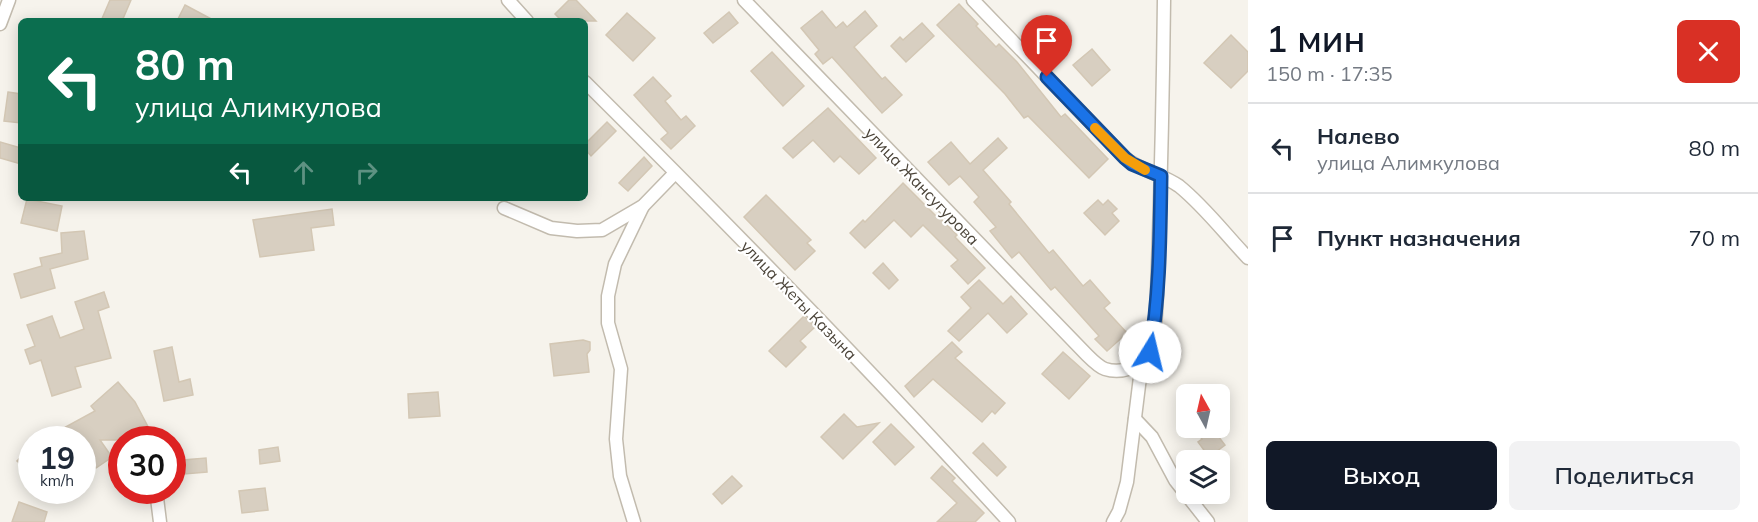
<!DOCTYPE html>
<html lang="ru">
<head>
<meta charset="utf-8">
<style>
  body { margin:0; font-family:Mulish,sans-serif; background:#f2f2f3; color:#1f2937; height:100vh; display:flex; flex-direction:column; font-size:22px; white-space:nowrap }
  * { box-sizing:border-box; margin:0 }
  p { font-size:20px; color:#747a83 }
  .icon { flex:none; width:33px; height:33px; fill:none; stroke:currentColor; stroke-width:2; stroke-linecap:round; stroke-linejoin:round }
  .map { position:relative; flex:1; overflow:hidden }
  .sheet { display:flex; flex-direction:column; background:#fff; width:510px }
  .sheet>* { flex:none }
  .guide { position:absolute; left:18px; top:18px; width:570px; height:183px; border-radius:9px; box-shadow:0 3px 15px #0003; background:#0b6e4f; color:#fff; overflow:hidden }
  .needle { width:39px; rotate:352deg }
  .fabs { position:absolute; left:1176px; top:384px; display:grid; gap:12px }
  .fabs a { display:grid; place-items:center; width:54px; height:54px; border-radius:9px; background:#fff; box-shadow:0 3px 15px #0003; font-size:30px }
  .speed { position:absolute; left:18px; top:426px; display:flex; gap:12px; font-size:30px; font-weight:700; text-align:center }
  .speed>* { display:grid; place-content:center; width:78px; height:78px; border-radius:50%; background:#fff; box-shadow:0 3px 15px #0003; line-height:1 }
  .speed small { font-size:15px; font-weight:400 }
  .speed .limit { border:9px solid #d22; background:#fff; color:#111 }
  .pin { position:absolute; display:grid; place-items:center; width:51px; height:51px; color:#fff; margin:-62px -26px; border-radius:50% 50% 50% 0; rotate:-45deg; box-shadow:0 0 6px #0007 }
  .pin .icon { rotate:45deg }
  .me { position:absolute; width:66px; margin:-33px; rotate:9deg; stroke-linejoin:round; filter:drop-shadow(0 0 4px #0008) }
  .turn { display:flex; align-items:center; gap:21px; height:126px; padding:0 18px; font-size:27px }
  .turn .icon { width:78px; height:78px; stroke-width:2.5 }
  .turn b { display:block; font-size:42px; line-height:51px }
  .lanes { display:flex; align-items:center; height:57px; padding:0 18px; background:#0003; justify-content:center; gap:30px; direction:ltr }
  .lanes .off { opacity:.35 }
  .round { display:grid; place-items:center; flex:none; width:63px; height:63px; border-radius:9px; background:#f2f2f3 }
  .head { display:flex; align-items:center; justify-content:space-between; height:102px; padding:0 18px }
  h1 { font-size:36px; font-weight:600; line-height:45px; color:#111827 }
  .cta { display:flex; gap:12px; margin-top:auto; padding:12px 18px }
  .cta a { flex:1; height:69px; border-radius:9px; background:#111827; color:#fff; font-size:24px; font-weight:600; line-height:69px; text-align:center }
  .cta a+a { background:#f2f2f3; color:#1f2937 }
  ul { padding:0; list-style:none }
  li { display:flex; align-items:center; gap:18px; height:90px; padding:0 18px; border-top:2px solid #e0e1e3 }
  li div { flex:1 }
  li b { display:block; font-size:22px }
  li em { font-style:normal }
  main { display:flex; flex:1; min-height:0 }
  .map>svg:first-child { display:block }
  .building { fill:#d8cfc1; stroke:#d3c7b4; stroke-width:1.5 }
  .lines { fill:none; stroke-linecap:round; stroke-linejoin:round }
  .street-casing { stroke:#c2bbae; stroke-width:15 }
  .street { stroke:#fff; stroke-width:12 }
  .route-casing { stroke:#114b97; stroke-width:15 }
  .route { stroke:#1a73e8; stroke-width:10 }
  .slow { stroke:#f59e0b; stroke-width:10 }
  .labels { text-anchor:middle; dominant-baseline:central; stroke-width:4.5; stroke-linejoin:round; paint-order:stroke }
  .street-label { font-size:16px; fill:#4b4439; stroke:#fff }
</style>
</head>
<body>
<main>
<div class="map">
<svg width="1248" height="522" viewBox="0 0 1248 522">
  <rect width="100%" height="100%" fill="#f6f3ec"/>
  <g class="building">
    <path d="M110 0H131L122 21H101Z"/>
    <path d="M569 0H576L596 21H562L555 14Z"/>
    <path d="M959 4 978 24 976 26 996 47 999 44 1017 62 1061 117 1065 114 1108 159 1089 178 1028 116 1024 118 1005 94 937 25Z"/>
    <path d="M185 5 215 21H177Z"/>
    <path d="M822 11 836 28 843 22 847 27 865 11 877 26 854 47 882 79 885 77 902 95 882 113 832 57 823 64 815 54 819 50 801 28Z"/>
    <path d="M729 12 738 23 713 43 704 33Z"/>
    <path d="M627 13 655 38 633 61 606 35Z"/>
    <path d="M922 23 934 36 906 62 891 46 900 37 903 40Z"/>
    <path d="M1231 35 1248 52V71L1231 88 1204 63Z"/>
    <path d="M1092 49 1110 70 1092 86 1073 65Z"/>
    <path d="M772 52 804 86 783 106 751 71Z"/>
    <path d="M653 77 671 96 665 101 681 120 686 116 695 126 671 149 661 139 668 133 634 95Z"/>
    <path d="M8 92 21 94V123L4 121Z"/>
    <path d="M828 108 876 158 859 174 840 156 834 162 813 140 793 158 783 148Z"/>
    <path d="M607 122 616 131 591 156 585 149V144Z"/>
    <path d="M998 138 1007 148 983 170 1011 202 1009 204 1049 253 1053 250 1083 286 1090 280 1110 303 1104 308 1127 333 1107 351 1095 339 1099 336 1055 287 1051 290 1019 252 1012 258 990 231 996 227 974 202 979 197 960 176 949 185 928 162 951 142 970 164Z"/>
    <path d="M0 142 21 148V164L0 158Z"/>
    <path d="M644 157 652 166 628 191 619 183Z"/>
    <path d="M903 183 936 216 937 215 957 235 955 237 985 268 968 284 951 266 958 260 923 225 911 237 894 220 865 248 850 233 863 220 865 222Z"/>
    <path d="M766 195 811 240 807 243 815 251 795 270 744 217Z"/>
    <path d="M27 199 62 206 57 231 21 223Z"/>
    <path d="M1098 200 1103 205 1108 200 1117 209 1112 213 1119 221 1105 235 1084 213Z"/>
    <path d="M332 209 334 225 311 228 314 250 260 257 253 220Z"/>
    <path d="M84 231 88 259 50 269 55 288 21 298 14 274 42 266 40 258 62 253 61 233Z"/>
    <path d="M883 263 898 280 889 289 873 273Z"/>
    <path d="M979 280 1003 304 1011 296 1027 314 1007 333 988 313 959 341 948 331 971 308 961 297Z"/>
    <path d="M104 292 109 307 98 311 111 358 75 367 81 387 52 396 41 360 30 364 25 350 35 346 27 325 52 316 60 338 84 329 75 302Z"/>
    <path d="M804 316 815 327 800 341 806 347 786 367 769 351Z"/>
    <path d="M583 340 590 342V350L587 354 589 372 554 376 550 344Z"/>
    <path d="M952 342 962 352 955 358 1005 403 995 414 992 411 982 422 933 379 914 397 905 386Z"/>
    <path d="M172 347 179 382 190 379 193 395 164 401 154 351Z"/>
    <path d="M1063 352 1090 376 1069 399 1042 374Z"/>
    <path d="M118 382 135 402 155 440H100L112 457 96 468 82 448V440H65L60 430 95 411 91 406Z"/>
    <path d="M438 392 440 416 409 418 408 394Z"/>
    <path d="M844 414 857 427 879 423 843 459 821 437Z"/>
    <path d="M891 424 914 447 895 465 873 442Z"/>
    <path d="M1193 428H1212L1225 445 1209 457 1198 442 1202 439Z"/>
    <path d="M983 443 1006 467 997 476 973 453Z"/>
    <path d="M32 446V474L17 461Z"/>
    <path d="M278 447 280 461 260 464 259 450Z"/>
    <path d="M206 458 207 472 184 474 183 460Z"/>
    <path d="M942 466 955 478 952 481 984 513 975 522H937L957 503 931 478Z"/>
    <path d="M732 476 742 486 722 504 713 494Z"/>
    <path d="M265 488 268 510 242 513 239 491Z"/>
    <path d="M19 502 47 512 44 522H12Z"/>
  </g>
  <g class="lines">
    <g class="street-casing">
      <g id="street">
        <path d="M508 0 527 21"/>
        <path d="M744 0 1087 355C1092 360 1099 367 1105 369 1120 374 1142 368 1149 353 1157 338 1157 285 1158 266 1161 178 1163 89 1164 0"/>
        <path d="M973 0 1125 158C1141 171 1162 174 1179 186 1205 207 1225 234 1248 258"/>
        <path d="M0 24 9 0"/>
        <path d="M585 82C729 225 872 371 1009 522"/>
        <path d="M504 208 551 228 577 231 602 230 643 206 675 173"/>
        <path d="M1135 419 1152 437 1175 480 1208 522"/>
        <path d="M156 490 160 522"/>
        <path d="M634 522 620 476 616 439 621 369 608 323V296L615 264 643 206"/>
        <path d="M1113 522 1119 511 1127 482 1142 361"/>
      </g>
    </g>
    <use href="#street" class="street"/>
  </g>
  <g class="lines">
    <g class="route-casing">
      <path id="route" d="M1047 77 1125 158 1132 164 1161 176C1160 235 1160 294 1150 352"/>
    </g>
    <use href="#route" class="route"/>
    <path class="slow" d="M1095 128 1125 158 1145 170"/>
  </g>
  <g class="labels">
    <g class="street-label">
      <text transform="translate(922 186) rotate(46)">улица Жансугурова</text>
      <text transform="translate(799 300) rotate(46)">улица Жеты Казына</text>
    </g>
  </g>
</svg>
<div class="fabs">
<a><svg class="needle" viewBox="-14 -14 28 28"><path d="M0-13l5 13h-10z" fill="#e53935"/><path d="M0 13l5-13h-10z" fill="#747a83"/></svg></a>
<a><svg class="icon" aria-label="layers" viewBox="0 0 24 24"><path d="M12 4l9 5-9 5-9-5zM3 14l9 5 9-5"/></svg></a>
</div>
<div class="speed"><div>19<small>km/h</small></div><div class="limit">30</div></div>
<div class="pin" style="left:1047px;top:77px;background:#d93025"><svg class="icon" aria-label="arrive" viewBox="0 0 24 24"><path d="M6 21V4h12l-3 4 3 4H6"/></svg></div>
<svg class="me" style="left:1150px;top:352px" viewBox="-20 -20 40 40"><circle r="19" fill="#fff"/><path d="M0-13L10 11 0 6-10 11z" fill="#1a73e8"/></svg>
<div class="guide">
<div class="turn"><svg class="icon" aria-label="left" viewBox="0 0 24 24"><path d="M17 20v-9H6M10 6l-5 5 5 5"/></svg><div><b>80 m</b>улица Алимкулова</div></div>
<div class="lanes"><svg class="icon" aria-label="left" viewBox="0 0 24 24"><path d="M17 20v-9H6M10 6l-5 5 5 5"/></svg><svg class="icon off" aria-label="ahead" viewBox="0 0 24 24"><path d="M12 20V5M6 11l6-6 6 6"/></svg><svg class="icon off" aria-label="right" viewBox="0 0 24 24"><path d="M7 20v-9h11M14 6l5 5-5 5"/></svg></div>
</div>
</div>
<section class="sheet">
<div class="head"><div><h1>1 мин</h1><p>150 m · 17:35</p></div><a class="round" style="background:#d93025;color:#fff"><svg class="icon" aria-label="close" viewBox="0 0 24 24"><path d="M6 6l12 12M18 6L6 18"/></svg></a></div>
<ul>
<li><svg class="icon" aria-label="left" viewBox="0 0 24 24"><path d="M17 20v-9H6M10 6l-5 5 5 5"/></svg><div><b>Налево</b><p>улица Алимкулова</p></div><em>80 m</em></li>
<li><svg class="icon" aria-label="arrive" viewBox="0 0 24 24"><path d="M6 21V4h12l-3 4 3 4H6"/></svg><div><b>Пункт назначения</b></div><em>70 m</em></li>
</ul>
<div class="cta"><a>Выход</a><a>Поделиться</a></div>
</section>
</main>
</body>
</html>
